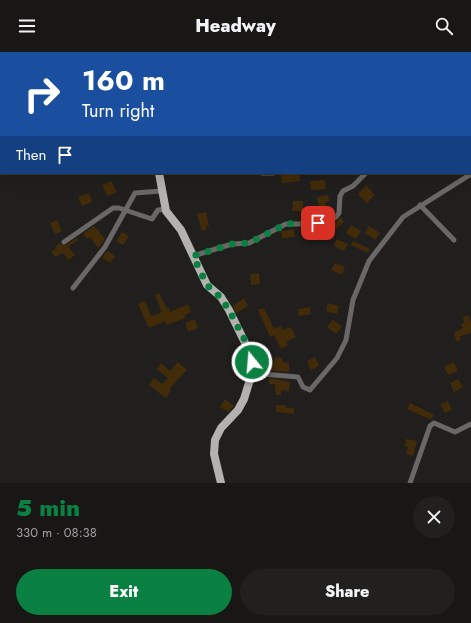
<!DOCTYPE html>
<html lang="en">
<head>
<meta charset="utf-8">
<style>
  body { margin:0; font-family:Jost,sans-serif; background:#22201f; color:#f1f3f6; height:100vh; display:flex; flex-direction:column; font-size:15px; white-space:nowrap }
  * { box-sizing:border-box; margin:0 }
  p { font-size:13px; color:#9f9fa1 }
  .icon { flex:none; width:22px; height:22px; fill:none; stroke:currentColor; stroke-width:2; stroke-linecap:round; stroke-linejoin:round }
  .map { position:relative; height:431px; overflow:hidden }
  .details { display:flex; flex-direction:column; background:#191716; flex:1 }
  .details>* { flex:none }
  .top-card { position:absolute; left:0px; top:0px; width:471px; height:122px; box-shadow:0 4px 16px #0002,0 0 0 1px #373635; background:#1a4fa0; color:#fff; overflow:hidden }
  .pin { position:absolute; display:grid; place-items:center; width:34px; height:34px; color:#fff; margin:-17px; border-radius:8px; box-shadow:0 2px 6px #0006 }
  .me { position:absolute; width:44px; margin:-22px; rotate:343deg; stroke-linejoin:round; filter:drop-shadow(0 0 3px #0008) }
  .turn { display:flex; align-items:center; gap:14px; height:84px; padding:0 16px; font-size:18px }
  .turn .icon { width:52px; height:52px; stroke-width:2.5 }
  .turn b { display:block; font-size:28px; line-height:34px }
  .then { display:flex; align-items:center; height:38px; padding:0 16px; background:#0003; gap:8px; font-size:15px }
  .round { display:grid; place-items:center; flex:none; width:42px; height:42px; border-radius:21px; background:#22201f }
  .headline { display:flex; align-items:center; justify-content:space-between; height:68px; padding:0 16px }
  h1 { font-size:24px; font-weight:800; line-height:30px; color:#0b8043 }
  .primary-button { display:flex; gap:8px; margin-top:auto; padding:8px 16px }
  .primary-button a { flex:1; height:46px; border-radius:24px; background:#0b8043; color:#fff; font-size:16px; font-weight:800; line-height:46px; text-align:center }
  .primary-button a+a { background:#22201f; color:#f1f3f6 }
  header { display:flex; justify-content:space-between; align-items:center; height:52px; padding:0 16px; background:#191716; font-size:18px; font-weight:800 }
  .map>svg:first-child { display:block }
  .building { fill:#422b08 }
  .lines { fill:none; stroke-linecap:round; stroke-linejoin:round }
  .street { stroke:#696867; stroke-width:5 }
  .primary { stroke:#b3b2af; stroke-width:8 }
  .route { stroke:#0b8043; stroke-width:7; stroke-dasharray:0 12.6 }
</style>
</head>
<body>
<header><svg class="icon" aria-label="menu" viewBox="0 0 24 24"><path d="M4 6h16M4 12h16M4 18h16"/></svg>Headway<svg class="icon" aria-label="search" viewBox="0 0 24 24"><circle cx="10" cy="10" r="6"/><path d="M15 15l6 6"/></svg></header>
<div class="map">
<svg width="471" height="431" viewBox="0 0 471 431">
  <rect width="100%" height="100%" fill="#211f1d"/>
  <g class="building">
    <path d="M281 122H299L300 129 282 131Z"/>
    <path d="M325 128 326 137 311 138 310 129Z"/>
    <path d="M111 129 117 140 107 144 102 133Z"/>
    <path d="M366 133 375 143 367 151 358 142Z"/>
    <path d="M89 141 92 150 82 154 78 145Z"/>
    <path d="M328 143 329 149 325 150 328 158 320 161 317 145Z"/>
    <path d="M293 149H303V159H292Z"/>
    <path d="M206 160 209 174 206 175V178L202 179 197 162Z"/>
    <path d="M341 165 344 170 337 176 325 180 323 175 336 170Z"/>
    <path d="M57 168 62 179 55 182 50 171Z"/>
    <path d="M351 173 361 179 356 187 346 181Z"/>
    <path d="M94 174 105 187 98 196 90 185 87 187 83 182Z"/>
    <path d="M369 174 380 181 375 188 365 181Z"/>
    <path d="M294 177 295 185 282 186 281 179Z"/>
    <path d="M122 180 129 184 123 193 116 189Z"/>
    <path d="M77 186 78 188 68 195 75 203 68 208 63 201 55 205 51 200 57 196 56 194 60 191 62 194 66 193Z"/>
    <path d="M337 187 348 192 344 199 334 194Z"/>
    <path d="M353 189 370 197 368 201 351 193Z"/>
    <path d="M107 199 115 204 110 211 102 206Z"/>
    <path d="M335 211 345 215 342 223 331 218Z"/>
    <path d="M259 221 260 232 251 233 250 222Z"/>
    <path d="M159 241 167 257 169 256 170 260 188 252 191 260 184 264 185 266 167 273 165 269 149 276 138 252 145 249 151 264 155 263 162 260 155 243Z"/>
    <path d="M244 246 248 254 236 261 233 254Z"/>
    <path d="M328 251 339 254 337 262 326 259Z"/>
    <path d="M310 255 311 262 299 264 298 257Z"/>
    <path d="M264 256 274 277 281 274 283 278 291 275 296 285 286 290 288 293 281 297 274 283 270 285 258 258Z"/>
    <path d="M468 263 471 270V281L460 284 461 288 456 289 454 280 463 277 461 272 464 271 463 265Z"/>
    <path d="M195 267 198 276 188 280 185 271Z"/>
    <path d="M333 268 342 274 336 282 327 275Z"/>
    <path d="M274 305 282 306V310L289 311V320L257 317V314L273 313Z"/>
    <path d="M315 305 319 314 311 318 307 309Z"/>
    <path d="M178 310 187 318 169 337 171 338 166 346 149 333 154 326 162 332 168 326 157 317 161 311 170 319Z"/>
    <path d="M454 310 458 319 448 323 444 315Z"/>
    <path d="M269 326 290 330 289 339 281 338V343H276L275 332H269Z"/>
    <path d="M458 327 463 335 454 340 450 331Z"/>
    <path d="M225 347 234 354 228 360 220 355Z"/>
    <path d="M448 349 452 358 445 361 440 352Z"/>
    <path d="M410 351 434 363 431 368 407 357Z"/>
    <path d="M276 353H285L286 356H294V362L276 360Z"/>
    <path d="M406 387 417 389 413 404 406 402 408 395 405 394Z"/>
  </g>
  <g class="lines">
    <g class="street">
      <path d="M468 0V1"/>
      <path d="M431 1 433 0"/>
      <path d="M470 8 471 17"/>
      <path d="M262 121H273"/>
      <path d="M420 153 454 188"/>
      <path d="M64 190 113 156H119L152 167 158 158 166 157"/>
      <path d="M193 204 232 192 249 191 286 172H305L329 169 336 165 339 161 340 144 343 139 353 134 366 121"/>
      <path d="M73 236 105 195 135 141 161 139"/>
      <path d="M252 321 298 325 303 335 310 338 337 306 346 288 353 248 369 209 403 165 471 122"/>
      <path d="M410 431 430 374 434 371 455 380 471 372"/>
    </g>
    <g class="primary">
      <path d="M106 0V1"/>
      <path d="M159 121 166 159 181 178 207 233 221 245 229 258 251 303 252 321 244 347 238 358 221 376 215 388 214 402 221 431"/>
    </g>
  </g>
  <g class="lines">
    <path class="route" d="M252 310 248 294 229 258 221 246 207 233 193 204 232 192 249 191 286 172 318 171"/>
  </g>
</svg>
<div class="pin" style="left:318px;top:171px;background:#d93025"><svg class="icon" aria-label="arrive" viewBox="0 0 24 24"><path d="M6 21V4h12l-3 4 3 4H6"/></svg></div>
<svg class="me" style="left:252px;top:310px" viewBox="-20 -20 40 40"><circle r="17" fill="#0b8043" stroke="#fff" stroke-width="3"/><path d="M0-11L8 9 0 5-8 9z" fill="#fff"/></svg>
<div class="top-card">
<div class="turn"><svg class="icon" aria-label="right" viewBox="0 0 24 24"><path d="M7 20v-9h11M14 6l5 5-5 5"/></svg><div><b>160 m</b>Turn right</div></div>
<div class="then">Then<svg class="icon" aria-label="arrive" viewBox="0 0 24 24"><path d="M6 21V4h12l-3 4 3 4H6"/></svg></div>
</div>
</div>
<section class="details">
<div class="headline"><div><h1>5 min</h1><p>330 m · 08:38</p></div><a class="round"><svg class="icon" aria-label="close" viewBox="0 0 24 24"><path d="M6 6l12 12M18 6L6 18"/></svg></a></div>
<div class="primary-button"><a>Exit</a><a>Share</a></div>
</section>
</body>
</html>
